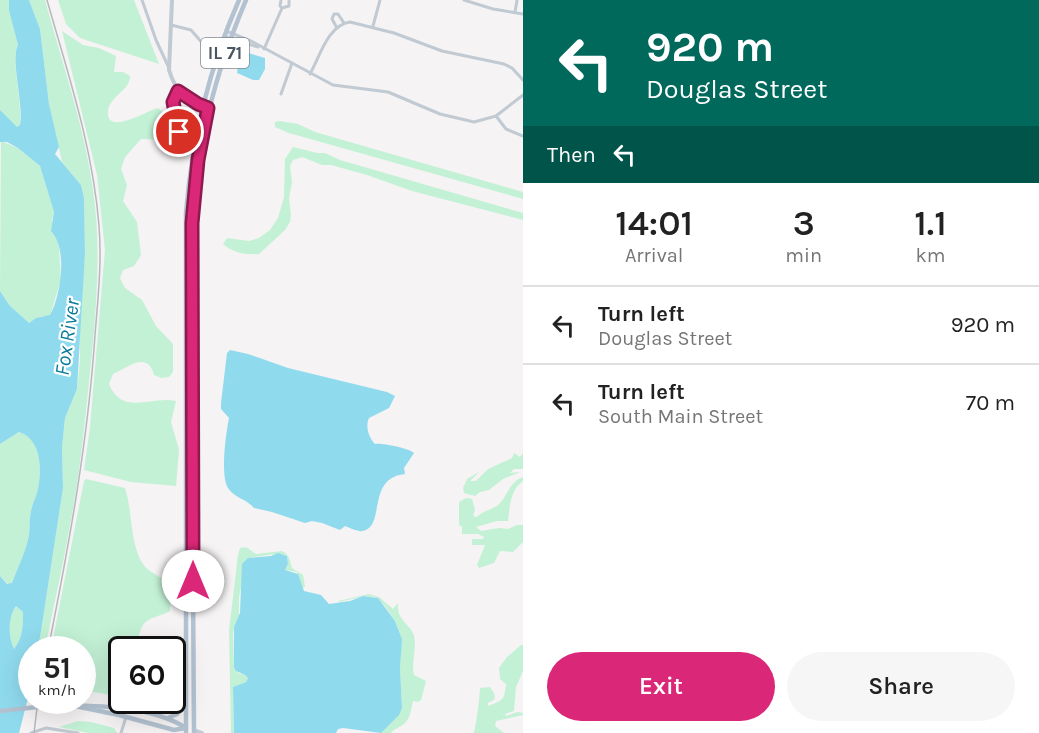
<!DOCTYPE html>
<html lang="en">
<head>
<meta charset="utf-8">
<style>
  body { margin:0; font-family:Karla,sans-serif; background:#f6f6f6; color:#222; height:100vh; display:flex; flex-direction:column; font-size:22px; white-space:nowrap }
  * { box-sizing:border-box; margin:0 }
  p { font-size:20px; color:#767676 }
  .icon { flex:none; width:33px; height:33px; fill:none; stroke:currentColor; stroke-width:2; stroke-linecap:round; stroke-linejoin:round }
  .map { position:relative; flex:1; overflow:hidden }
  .panel { display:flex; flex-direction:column; background:#fff; width:516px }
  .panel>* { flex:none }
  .hud { background:#00695c; color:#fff; overflow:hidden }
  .speed { position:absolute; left:18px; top:636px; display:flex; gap:12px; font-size:30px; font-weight:700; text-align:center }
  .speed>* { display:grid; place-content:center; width:78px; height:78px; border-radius:50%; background:#fff; box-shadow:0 6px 24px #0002; line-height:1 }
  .speed small { font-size:15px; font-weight:400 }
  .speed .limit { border:3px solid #111; border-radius:9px; background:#fff; color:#111 }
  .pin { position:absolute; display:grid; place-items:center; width:51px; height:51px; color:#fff; margin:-26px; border:3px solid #fff; border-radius:50%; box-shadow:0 2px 6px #0007 }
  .me { position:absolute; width:66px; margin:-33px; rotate:0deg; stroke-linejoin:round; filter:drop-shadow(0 0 4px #0008) }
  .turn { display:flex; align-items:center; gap:21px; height:126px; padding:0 24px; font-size:27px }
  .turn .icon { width:78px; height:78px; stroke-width:2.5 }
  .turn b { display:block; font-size:42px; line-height:51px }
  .then { display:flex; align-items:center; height:57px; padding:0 24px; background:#0003; gap:12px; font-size:22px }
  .eta { display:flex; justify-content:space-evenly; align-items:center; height:102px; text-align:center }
  .eta b { font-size:36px; font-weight:600; line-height:42px }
  .action { display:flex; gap:12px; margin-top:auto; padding:12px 24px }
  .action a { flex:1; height:69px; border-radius:36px; background:#db2777; color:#fff; font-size:24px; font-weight:600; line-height:69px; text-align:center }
  .action a+a { background:#f6f6f6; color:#222 }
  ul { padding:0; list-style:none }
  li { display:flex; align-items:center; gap:18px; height:78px; padding:0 24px; border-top:2px solid #e0e0e0 }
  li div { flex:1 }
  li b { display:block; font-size:22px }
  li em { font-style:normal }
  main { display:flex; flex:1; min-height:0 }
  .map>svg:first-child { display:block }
  .green { fill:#c3f1d5 }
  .water { fill:#90daee; fill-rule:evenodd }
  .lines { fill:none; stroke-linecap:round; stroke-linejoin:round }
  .minor { stroke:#c1cad2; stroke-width:3 }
  .tertiary { stroke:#c1cad2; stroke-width:4 }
  .primary { stroke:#b3c2d1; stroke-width:4.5 }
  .rail { stroke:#b5b8bd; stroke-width:1.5 }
  .primary-bridge { stroke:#b3c2d1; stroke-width:4.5 }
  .route-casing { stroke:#8e194d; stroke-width:15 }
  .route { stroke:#db2777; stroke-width:10 }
  .labels { text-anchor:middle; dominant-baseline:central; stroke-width:4.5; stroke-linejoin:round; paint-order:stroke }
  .shield { fill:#fff; stroke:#808990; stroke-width:1.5 }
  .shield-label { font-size:18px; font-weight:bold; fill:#4a5661 }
  .water-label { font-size:21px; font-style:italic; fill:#0c7c9b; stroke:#fff }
</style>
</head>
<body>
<main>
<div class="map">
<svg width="523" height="733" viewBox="0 0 523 733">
  <rect width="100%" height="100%" fill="#f5f3f3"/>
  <g class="green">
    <path d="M0 0H9V11L18 45C10 58 23 105 20 125L17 127 13 125 0 110Z"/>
    <path d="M29 0H45C62 63 84 125 93 190 101 244 97 298 92 353 86 410 81 468 70 525 63 566 53 608 45 650L36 649 40 638 63 488 62 446 65 418 77 389 80 361V314L85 253 84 198 81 185 62 162 49 104 40 29Z"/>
    <path d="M58 0H134L159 64 80 38 66 24Z"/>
    <path d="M62 31 83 45 99 48 116 56 114 72H123L130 76C130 92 106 97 108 115 111 134 148 110 158 108L164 113 168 133C162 142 150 139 141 139L125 157 121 169 127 185 123 201 137 222 141 255 134 266 123 270 120 278 125 288 142 300 156 326 173 344V372L169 377 161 378 154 375C147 350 128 368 113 374L109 384C123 417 151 395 176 401L171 422 179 450 176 486 131 482 84 470 90 427 105 250 97 175Z"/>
    <path d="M279 121 298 124 315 132 523 192V199L289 133 275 127V122Z"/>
    <path d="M1 141 18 148 40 166 54 212 52 220 59 248 61 279 50 316H43L28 323 10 306 0 291Z"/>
    <path d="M293 147 317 153H325L340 160 523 213V220L412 191 367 175 331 165H322L302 157 293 160 290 166 292 182 289 198 291 215 290 222 285 230 259 254C246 255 233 253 223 244L227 238 249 241 259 238 270 230 278 218 284 197 285 159Z"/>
    <path d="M19 432C43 440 42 473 37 493 35 499 32 505 31 511 29 519 30 527 29 535 26 551 18 567 12 583L9 585 0 576V444Z"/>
    <path d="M514 453 520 457 523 453V469H514L510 473 520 472 503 479 489 490 480 492 475 496 464 493 463 488 467 479 479 472 470 481H476L488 469 512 458Z"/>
    <path d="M523 477V481C510 490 510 506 508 521H497L476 527 481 531 499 528 508 529 517 525H523V542L513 552 500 551 494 563 479 568 477 565 485 545H472V539H483L484 537 478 534H462V527L459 525V502L466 498 472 499 475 510 473 516 477 517C483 511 491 510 498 505 508 496 509 482 523 477Z"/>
    <path d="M86 479 125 488C132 510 130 535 139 557 150 583 173 567 170 611 162 616 148 617 143 625 139 631 138 642 135 649L122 650 121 697 83 690 82 650 51 649 84 481Z"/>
    <path d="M246 547 256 554 282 551C291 556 289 560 292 568L303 575 305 587 302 588 297 572 285 570 288 564 287 556C277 551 264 557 252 557L243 579 239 597V617L233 632 234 667 238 673 245 675 248 678 246 682 233 687 234 733H231L229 630 238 555 240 548Z"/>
    <path d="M369 594 379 597 393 609 398 603C396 621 411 624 414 636 417 649 411 662 414 675L426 681 421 700 418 702 413 701C411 708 411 718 404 724 399 728 395 728 391 733H381L402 708 400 668 401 636 395 621 385 606 376 597 364 596 339 602 338 601Z"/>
    <path d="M16 606 23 612C23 625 23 639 14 649 8 637 8 616 16 606Z"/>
    <path d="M521 645H523V671L516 687 514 711 505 714 506 716 518 712 523 713V715L496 721 495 726 504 733H474C477 718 479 703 480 688L490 687 494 693 495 699 488 703V706C504 700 504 700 506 684L500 679 499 668 507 657Z"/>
    <path d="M78 721 91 722 114 728 117 733H88L59 727Z"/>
  </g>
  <g class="water">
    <path d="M9 0H29L40 29 49 104 59 147 55 154 81 185 84 198 85 253 77 389 65 418 62 447 63 488 40 638 36 649 32 650 29 694 19 733H0V576L7 584 12 583C18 567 26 551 29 535 30 527 29 519 31 511 32 505 35 499 37 493 42 473 43 440 19 432L0 444V291L10 306 29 323 36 318 50 315C61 295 68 249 51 231L54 212 40 166 18 148 7 142H0V110L17 127 20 125C24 105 10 59 18 45L9 11ZM16 606 23 612C23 625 23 638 14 649 8 637 8 617 16 606Z"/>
    <path d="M242 51 265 58V69L259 80H253L237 73 239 54Z"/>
    <path d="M230 350 248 354 288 368 387 392 395 396 389 408 369 418C365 427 369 438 375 444 382 443 408 448 414 453L404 468 405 474C366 478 386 526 363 531 358 532 350 528 345 526L340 530 322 523 312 521 305 523 272 512 254 508C247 499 234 498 228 488 220 476 226 432 229 418L221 409V403L227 353Z"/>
    <path d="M278 553 287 556 288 564 285 570 298 574 304 591 321 595 329 604 350 601 363 596 378 598 395 621 402 639 400 668 402 708 399 715 381 733 343 728 338 729 336 733H234L233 687 246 682 248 678 245 675 236 671 234 667V627L240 613 242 564 248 558 271 556Z"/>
  </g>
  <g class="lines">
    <g class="minor">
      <path d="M142 0 156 40 169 68"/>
      <path d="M281 0 280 6 282 8"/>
      <path d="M464 0 493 9 523 14"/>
      <path d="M515 12 517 0"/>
      <path d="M171 25 191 30 204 45"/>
      <path d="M373 26 380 0"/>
      <path d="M337 28 332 19 334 14H338L344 23"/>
      <path d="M226 31 251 41 333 85 388 92 440 114 474 122 496 116 523 95"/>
      <path d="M224 36 258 47"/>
      <path d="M264 49 282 8 289 6V0"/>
      <path d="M310 74C320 56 328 25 350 22L394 33 442 51 504 64 512 68 523 80"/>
      <path d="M178 91 173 102 184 154"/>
      <path d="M281 94 292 63"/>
      <path d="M496 116 506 129 523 136"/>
      <path d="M31 733 46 728 78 733"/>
      <path d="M121 733 126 717"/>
    </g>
    <g class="tertiary">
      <path d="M172 0 169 70C176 93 186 100 209 108"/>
      <path d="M194 730 202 733"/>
    </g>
    <g class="primary">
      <path d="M56 705C96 706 150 705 186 728"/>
      <path d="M70 705 119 715 174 730 186 728"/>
      <path d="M168 718 177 714 185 702"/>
      <path d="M186 733V213C192 139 209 68 239 0"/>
      <path d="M194 733 191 273C191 173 207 92 246 0"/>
    </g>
    <g class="rail">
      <path d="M47 0C68 74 93 148 99 226 102 262 98 298 95 335 88 441 69 545 48 650"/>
      <path d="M34 733 38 700"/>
    </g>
    <path class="primary-bridge" d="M0 711 56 705"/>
  </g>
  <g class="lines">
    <g class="route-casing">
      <path id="route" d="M179 132 173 102 178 91 198 104 208 108 198 160 192 223 193 581"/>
    </g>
    <use href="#route" class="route"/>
  </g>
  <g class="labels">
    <rect class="shield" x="201" y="38" width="48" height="30" rx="4.5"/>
    <g class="shield-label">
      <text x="225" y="53">IL 71</text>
    </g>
    <g class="water-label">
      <text transform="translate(67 337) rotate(-82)">Fox River</text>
    </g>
  </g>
</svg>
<div class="speed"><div>51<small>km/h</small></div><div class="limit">60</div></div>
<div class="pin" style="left:179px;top:132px;background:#d93025"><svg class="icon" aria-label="arrive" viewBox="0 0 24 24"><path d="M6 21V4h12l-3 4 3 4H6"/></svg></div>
<svg class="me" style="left:193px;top:581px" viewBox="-20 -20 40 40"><circle r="19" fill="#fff"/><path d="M0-13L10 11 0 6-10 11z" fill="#db2777"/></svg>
</div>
<section class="panel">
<div class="hud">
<div class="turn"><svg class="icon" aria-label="left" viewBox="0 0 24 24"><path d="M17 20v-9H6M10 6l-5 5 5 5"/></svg><div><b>920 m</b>Douglas Street</div></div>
<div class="then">Then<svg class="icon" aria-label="left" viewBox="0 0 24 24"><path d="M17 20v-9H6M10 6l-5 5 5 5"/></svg></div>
</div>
<div class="eta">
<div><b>14:01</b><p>Arrival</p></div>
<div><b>3</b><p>min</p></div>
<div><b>1.1</b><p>km</p></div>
</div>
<ul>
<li><svg class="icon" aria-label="left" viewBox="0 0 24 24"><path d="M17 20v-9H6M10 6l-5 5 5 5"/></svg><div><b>Turn left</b><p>Douglas Street</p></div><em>920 m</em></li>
<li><svg class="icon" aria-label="left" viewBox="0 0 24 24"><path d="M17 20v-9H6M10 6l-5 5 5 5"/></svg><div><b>Turn left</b><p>South Main Street</p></div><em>70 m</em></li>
</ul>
<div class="action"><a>Exit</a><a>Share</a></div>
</section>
</main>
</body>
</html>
